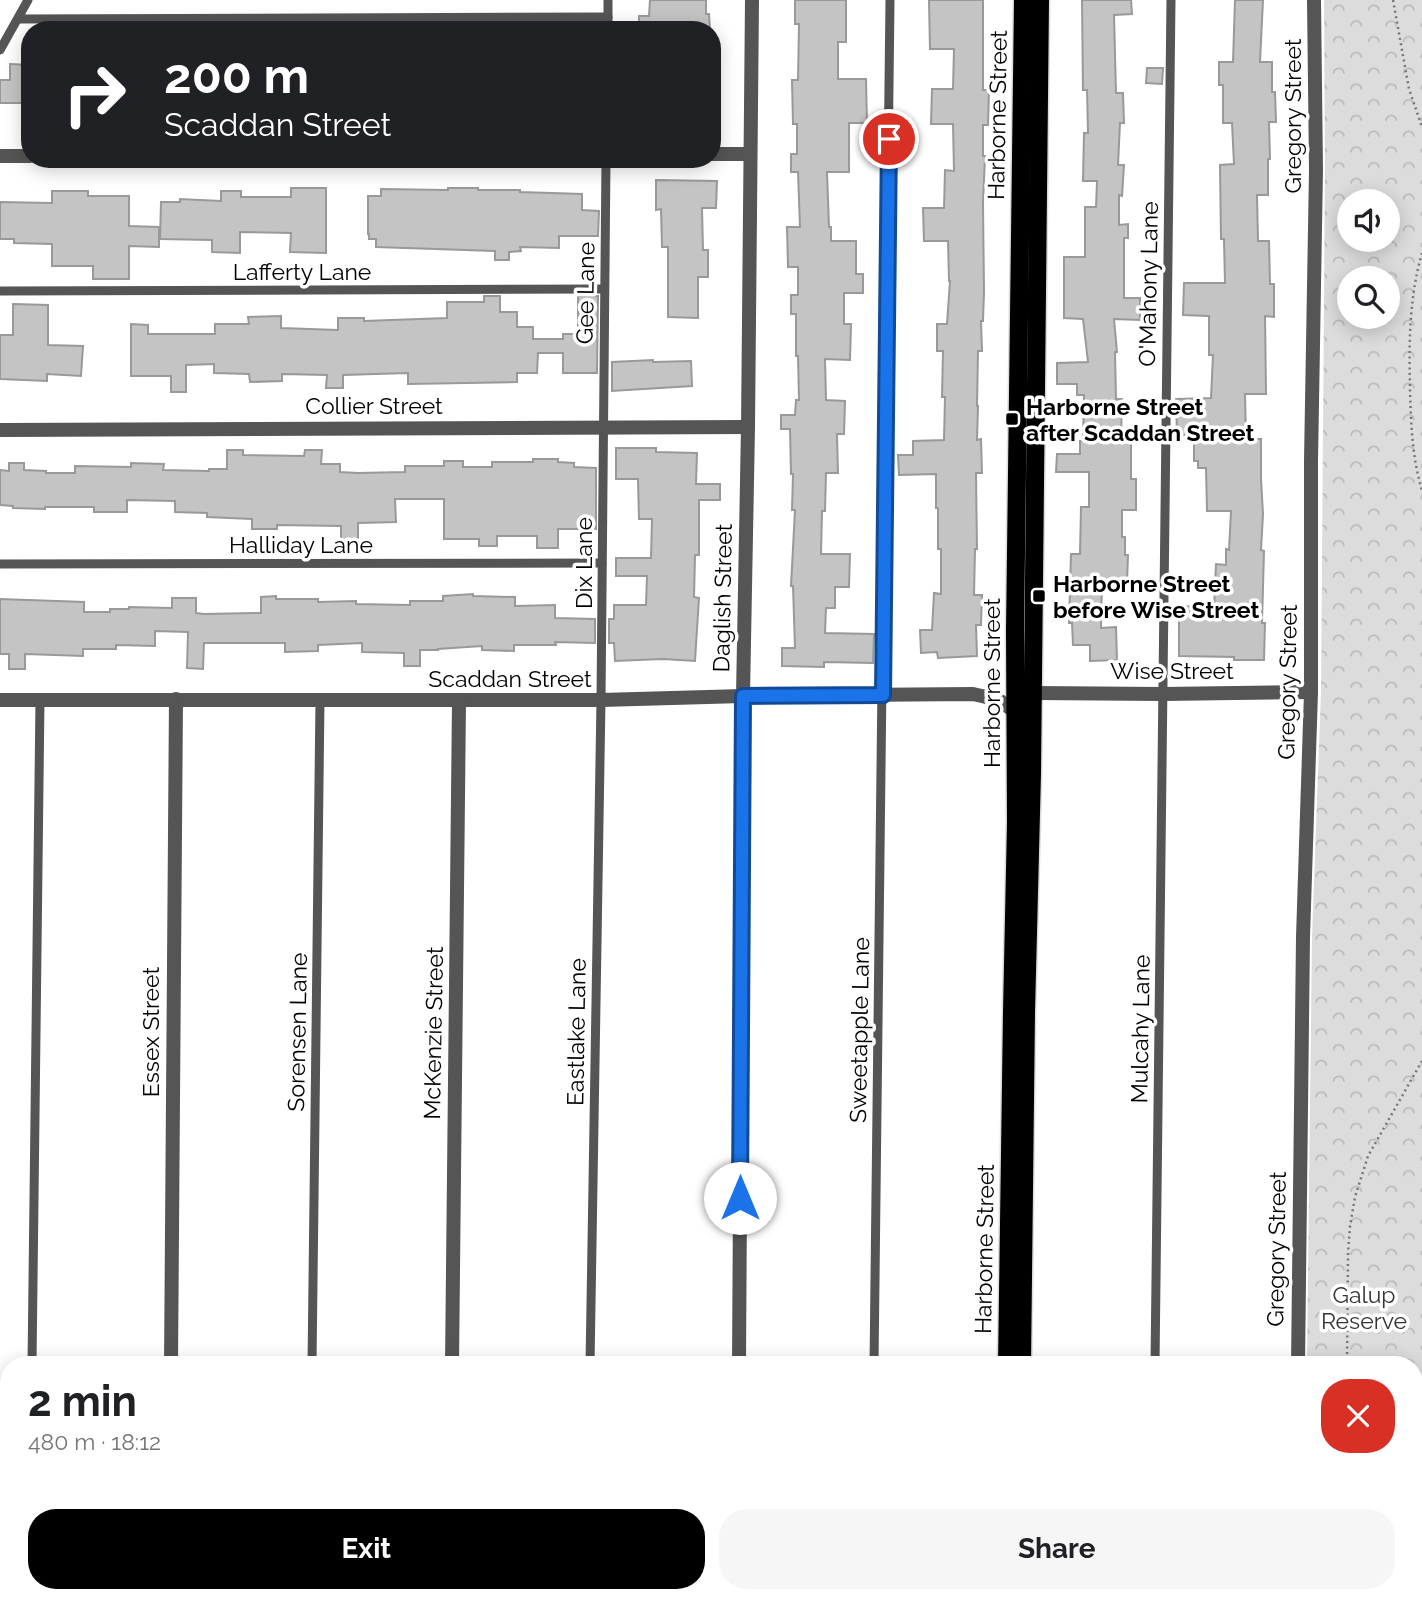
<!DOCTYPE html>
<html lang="en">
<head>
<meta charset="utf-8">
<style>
  body { margin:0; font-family:Raleway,sans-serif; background:#f6f6f6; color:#202124; height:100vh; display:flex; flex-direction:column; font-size:26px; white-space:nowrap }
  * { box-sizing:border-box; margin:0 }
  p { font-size:23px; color:#757577 }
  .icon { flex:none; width:38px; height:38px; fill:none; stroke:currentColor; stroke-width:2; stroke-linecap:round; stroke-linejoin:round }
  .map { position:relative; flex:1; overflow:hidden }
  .side { position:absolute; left:0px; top:1356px; width:1423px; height:247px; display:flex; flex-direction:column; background:#fff; border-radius:28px 28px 0 0; box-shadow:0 4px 18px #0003 }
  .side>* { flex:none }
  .banner { position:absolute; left:21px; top:21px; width:700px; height:147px; border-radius:28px; box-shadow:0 4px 18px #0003; background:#202124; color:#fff; overflow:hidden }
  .controls { position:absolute; left:1337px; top:189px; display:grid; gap:14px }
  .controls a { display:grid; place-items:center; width:63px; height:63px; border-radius:50%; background:#fff; box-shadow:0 4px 18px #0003; font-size:35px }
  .pin { position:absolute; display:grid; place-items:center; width:60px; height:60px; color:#fff; margin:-30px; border:4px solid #fff; border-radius:50%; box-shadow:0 2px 7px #0007 }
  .me { position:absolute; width:77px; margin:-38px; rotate:0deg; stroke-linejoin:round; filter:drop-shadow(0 0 5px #0008) }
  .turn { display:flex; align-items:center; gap:24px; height:147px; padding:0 28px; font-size:32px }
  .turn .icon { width:91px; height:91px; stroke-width:2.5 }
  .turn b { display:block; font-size:49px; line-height:60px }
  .round { display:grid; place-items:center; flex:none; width:74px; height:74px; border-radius:28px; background:#f6f6f6 }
  .head { display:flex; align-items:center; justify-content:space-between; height:119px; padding:0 28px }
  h1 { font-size:42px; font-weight:700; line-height:52px }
  .primary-button { display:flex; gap:14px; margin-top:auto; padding:14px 28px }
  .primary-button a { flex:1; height:80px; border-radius:28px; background:#000; color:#fff; font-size:28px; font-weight:700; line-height:80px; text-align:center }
  .primary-button a+a { background:#f6f6f6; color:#202124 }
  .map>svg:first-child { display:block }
  .park { fill:url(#park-crowns); fill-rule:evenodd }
  .building { fill:#c4c4c4; stroke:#999; stroke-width:2 }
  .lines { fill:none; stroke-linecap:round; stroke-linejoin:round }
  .primary-casing { stroke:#dbdbdb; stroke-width:21 }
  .path { stroke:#777; stroke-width:2.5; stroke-dasharray:2 3.5; stroke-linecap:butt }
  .lane { stroke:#555; stroke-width:9 }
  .street { stroke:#555; stroke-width:14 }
  .primary { stroke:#000; stroke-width:18 }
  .route-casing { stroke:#114b97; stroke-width:18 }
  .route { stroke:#1a73e8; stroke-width:12 }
  .poi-dot { fill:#000; stroke:#fff; stroke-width:2.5 }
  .labels { text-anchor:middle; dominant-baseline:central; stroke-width:7; stroke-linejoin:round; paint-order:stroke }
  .street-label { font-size:23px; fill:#000; stroke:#fff }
  .poi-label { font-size:23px; font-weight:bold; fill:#000; stroke:#fff; text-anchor:start }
  .park-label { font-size:23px; fill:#333; stroke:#fff }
</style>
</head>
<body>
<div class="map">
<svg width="1422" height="1602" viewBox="0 0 1422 1602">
  <defs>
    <pattern id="park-crowns" width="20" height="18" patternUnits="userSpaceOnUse" patternTransform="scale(1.75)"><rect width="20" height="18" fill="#dcdcdc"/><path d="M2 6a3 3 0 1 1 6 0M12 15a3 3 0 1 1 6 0" fill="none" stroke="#bbb"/></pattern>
  </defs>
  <rect width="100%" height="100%" fill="#fff"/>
  <path class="park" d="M1324 0H1422V1602H1305V1594H1414V1365H1307L1312 937 1321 692 1325 170ZM1349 201H1388V240H1349ZM1349 278H1388V317H1349Z"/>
  <g class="building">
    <path d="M650 0H706V14H709L710 30H639V16H649Z"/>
    <path d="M795 0H846V42H838V79H866L867 123H849V172H827L829 227H831V241H856V274H863V293H844V324H851L850 360 825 359 826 400 845 401 844 434H837L838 473H826L825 511H822L821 554H850L849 587H835V608H826L825 633 874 634 873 663 824 662V667L782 666V648H795L793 586H791L795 510H792L793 474H791L790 429H781V415H795L796 400H799L798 356H796V314H791V295H798V267H788L787 227H800L798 172H791V154H797V124H793L792 80H798L799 24H795Z"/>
    <path d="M929 0H983V90H989L988 125H983V156H985L983 203 984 292 983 321H981L982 351H978L977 406H978L977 440 981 439 982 473H976L977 549H975L974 595H982L981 625H976L977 656 938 658 937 652 921 653 920 630H932L934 593 941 594V549H938V508H936V474L899 475 898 455H913V441L944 440 945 397H942L943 351H937V324H947L950 281H949L948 241H924L923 208H944L945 170 954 171 953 124H931L932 89H953L954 49H930Z"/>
    <path d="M1082 0H1131L1132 14 1114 15 1116 93H1123L1124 123H1120L1118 165H1124L1122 196 1119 195V225L1128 224V238H1124V298H1140V320L1114 319 1117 352H1115L1116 399H1122L1121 441H1131V479H1136V510H1122V537H1125V555H1128L1127 583 1102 582 1101 628 1116 627 1117 660 1090 661V645H1073L1072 623H1069L1071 554H1080L1081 507H1089V472H1056L1057 454H1080V441H1083L1084 395H1077V384H1057V363L1088 362 1083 319 1064 318V257H1085V207H1096L1097 181H1083L1084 133H1088L1087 90H1083Z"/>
    <path d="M1235 0H1263L1260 62H1272V92H1275L1276 122H1269L1270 159H1268V195H1257L1258 241H1269L1270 284H1274V317L1265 316 1266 394H1245L1246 439H1261V479L1263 514 1261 550 1264 551 1262 623H1265L1264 660H1234V657L1179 656V606L1214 607 1216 564 1226 565V549L1229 550 1231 511H1207L1206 468H1198V461H1194V435H1177L1176 399 1211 398 1213 355H1209V316L1183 315 1184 283H1225L1224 239H1221L1220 165 1234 164 1232 123H1223V85H1219V62H1233Z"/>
    <path d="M10 64 30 65V103H0V80H10Z"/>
    <path d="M1147 68H1163L1162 84 1146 83Z"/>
    <path d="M656 180 717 181 716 208H702L703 250H708V277H698V318L668 317V247H662L661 209 656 210Z"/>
    <path d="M291 188H326V253L290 252 291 233 240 232V253L212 252V240L160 239 161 202H180V199L221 201V191H241V197H291Z"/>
    <path d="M448 188H478V190H520V192L582 194V210L599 211 598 236H559V248L520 247 521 251 509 252V260H495V251L376 247V239H369V234H368V196H381V189L448 190Z"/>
    <path d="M52 191H88V196H129V226L159 227V247L129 246V279H93V266H52V244L14 243V239H0V202L52 203Z"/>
    <path d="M484 296H500V312H517V327H533V339H563V334H578V296H598L597 373H563V353H538L537 373H517V382L408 384V373L343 375V388H326L327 375 282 374V381L250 382 249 374 214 373V364L186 365V392H171V376H131V324L148 325V334H215V324H249L248 317 281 316V328L338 330V318H364V321L447 318V302H484Z"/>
    <path d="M13 304 48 305V345L83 346 81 376 47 374V381L0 379V335H13Z"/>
    <path d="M653 360V362L691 361 692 386 612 391V362Z"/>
    <path d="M616 448H656V452L697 453 696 484H720V500H699V555H695L694 597 699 598 695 661 663 659 615 661 614 643H609V619H614V605H646L647 576H616V558H651L652 519H639L638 479H616Z"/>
    <path d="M227 450H243V455L304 456 305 450H322L321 464H340V472L358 473 405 472V466H444V461H463V467H492V462H533V459H558V462L574 463V467L596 468V529H558V548H537V536H497V546H479V539H444V499H395L396 522 358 523V547H341V526L277 525V529H252V519L207 517V513L175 512V501L127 500V512H94V507H45V509L13 508V506L0 505V470L9 471V463H24V470L46 471V473H75V466L131 467V463L164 464 163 470 209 471V469H227Z"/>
    <path d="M473 594V596L515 597V606L555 605V618L595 619V643L555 642 556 645H514V651L482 650V646L438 649V650H420V666H404V653L362 652V643L318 645V651L285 652V643H204L203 669 187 668 188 632 155 631V646L116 645V649H83V656L25 654V669H9V654H0V599L84 602V612H110V609H129V607L172 608V598H196V613L204 614 261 613V597L276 596V599H318V602L356 601V604L410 605V601H443V596Z"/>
  </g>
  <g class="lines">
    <g class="primary-casing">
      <g id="primary">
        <path d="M1007 1365 1012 1012 1016 822 1015 631 1023 0"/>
        <path d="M1022 1365 1026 1012 1032 773 1040 0"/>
        <path d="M1004 1602V1594"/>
        <path d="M1021 1602V1594"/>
      </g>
    </g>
    <g class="path">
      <path d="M1393 0 1409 89 1422 127"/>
      <path d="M1422 253C1409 298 1409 343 1410 389 1411 425 1412 456 1422 491"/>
      <path d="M1347 1365 1348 1254 1350 1226 1355 1197 1368 1156 1422 1061"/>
      <path d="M1345 1602V1594"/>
    </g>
    <g class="lane">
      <path d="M18 19 608 17"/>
      <path d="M608 30V0"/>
      <path d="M0 50 28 0"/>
      <path d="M0 291 604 289"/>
      <path d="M0 564 602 563"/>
      <path d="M32 1365 40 699"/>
      <path d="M312 1365 320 700"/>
      <path d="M590 1365 601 700 606 159"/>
      <path d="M874 1365 890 0"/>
      <path d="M1155 1365 1171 0"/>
      <path d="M29 1602V1594"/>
      <path d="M310 1602V1594"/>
      <path d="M586 1602V1594"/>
      <path d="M871 1602V1594"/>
      <path d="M1153 1602V1594"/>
    </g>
    <g class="street">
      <path d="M712 154H750"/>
      <path d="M0 156H30"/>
      <path d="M0 430 748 427"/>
      <path d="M1033 693 1163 694 1311 692"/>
      <path d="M0 700H601L743 696 973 694 999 700 1015 712"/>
      <path d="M171 1365 176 699"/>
      <path d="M452 1365 459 701"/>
      <path d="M739 1365 743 696 748 427 752 0"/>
      <path d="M1298 1365 1303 937 1311 692V461L1316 170 1314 0"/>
      <path d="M1295 1594 1296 1602"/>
      <path d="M169 1602V1594"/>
      <path d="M449 1602V1594"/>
      <path d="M737 1602V1594"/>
    </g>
    <use href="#primary" class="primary"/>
  </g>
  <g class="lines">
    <g class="route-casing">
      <path id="route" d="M740 1198 743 696 883 695 889 139"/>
    </g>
    <use href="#route" class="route"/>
  </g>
  <g class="poi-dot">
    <rect x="1005" y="412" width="14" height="14" rx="3.5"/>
    <rect x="1032" y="589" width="14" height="14" rx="3.5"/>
  </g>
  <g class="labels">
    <g class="street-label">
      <text transform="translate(997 115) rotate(-89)">Harborne Street</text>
      <text transform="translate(1292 116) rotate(-90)">Gregory Street</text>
      <text x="302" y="271">Lafferty Lane</text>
      <text transform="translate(1148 284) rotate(-89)">O'Mahony Lane</text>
      <text transform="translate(585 293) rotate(-89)">Gee Lane</text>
      <text x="374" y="405">Collier Street</text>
      <text x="301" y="544">Halliday Lane</text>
      <text transform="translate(583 563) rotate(-90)">Dix Lane</text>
      <text transform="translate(722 598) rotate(-89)">Daglish Street</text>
      <text x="1172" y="670">Wise Street</text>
      <text x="510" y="678">Scaddan Street</text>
      <text transform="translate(1287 682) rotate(-89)">Gregory Street</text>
      <text transform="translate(991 683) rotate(-90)">Harborne Street</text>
      <text transform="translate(1140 1029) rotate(-89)">Mulcahy Lane</text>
      <text transform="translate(859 1030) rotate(-89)">Sweetapple Lane</text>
      <text transform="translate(150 1032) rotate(-90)">Essex Street</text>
      <text transform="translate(297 1032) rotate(-89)">Sorensen Lane</text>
      <text transform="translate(576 1032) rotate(-89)">Eastlake Lane</text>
      <text transform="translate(433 1033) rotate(-89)">McKenzie Street</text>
      <text transform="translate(984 1249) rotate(-89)">Harborne Street</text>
      <text transform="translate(1276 1249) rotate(-89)">Gregory Street</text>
    </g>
    <g class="poi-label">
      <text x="1026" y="406">Harborne Street<tspan x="1026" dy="26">after Scaddan Street</tspan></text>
      <text x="1053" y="583">Harborne Street<tspan x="1053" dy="26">before Wise Street</tspan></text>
    </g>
    <g class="park-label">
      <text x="1364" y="1294">Galup<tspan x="1364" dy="26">Reserve</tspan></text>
    </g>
  </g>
</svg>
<div class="controls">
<a><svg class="icon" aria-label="sound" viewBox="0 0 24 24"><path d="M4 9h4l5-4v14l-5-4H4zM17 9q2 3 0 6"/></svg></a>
<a><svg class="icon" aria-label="search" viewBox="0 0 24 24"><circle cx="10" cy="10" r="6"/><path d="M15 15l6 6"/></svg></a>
</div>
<div class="pin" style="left:889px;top:139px;background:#d93025"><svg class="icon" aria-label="arrive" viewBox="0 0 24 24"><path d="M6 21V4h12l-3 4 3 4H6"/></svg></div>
<svg class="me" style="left:740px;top:1198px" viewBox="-20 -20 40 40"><circle r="19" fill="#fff"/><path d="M0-13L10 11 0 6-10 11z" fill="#1a73e8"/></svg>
<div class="banner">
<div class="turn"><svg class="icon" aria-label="right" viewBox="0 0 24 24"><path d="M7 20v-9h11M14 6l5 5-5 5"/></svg><div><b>200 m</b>Scaddan Street</div></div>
</div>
<section class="side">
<div class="head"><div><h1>2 min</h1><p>480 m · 18:12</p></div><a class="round" style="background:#d93025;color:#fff"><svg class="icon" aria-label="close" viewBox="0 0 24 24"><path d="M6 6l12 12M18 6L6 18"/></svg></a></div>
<div class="primary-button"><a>Exit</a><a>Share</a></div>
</section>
</div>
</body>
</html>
